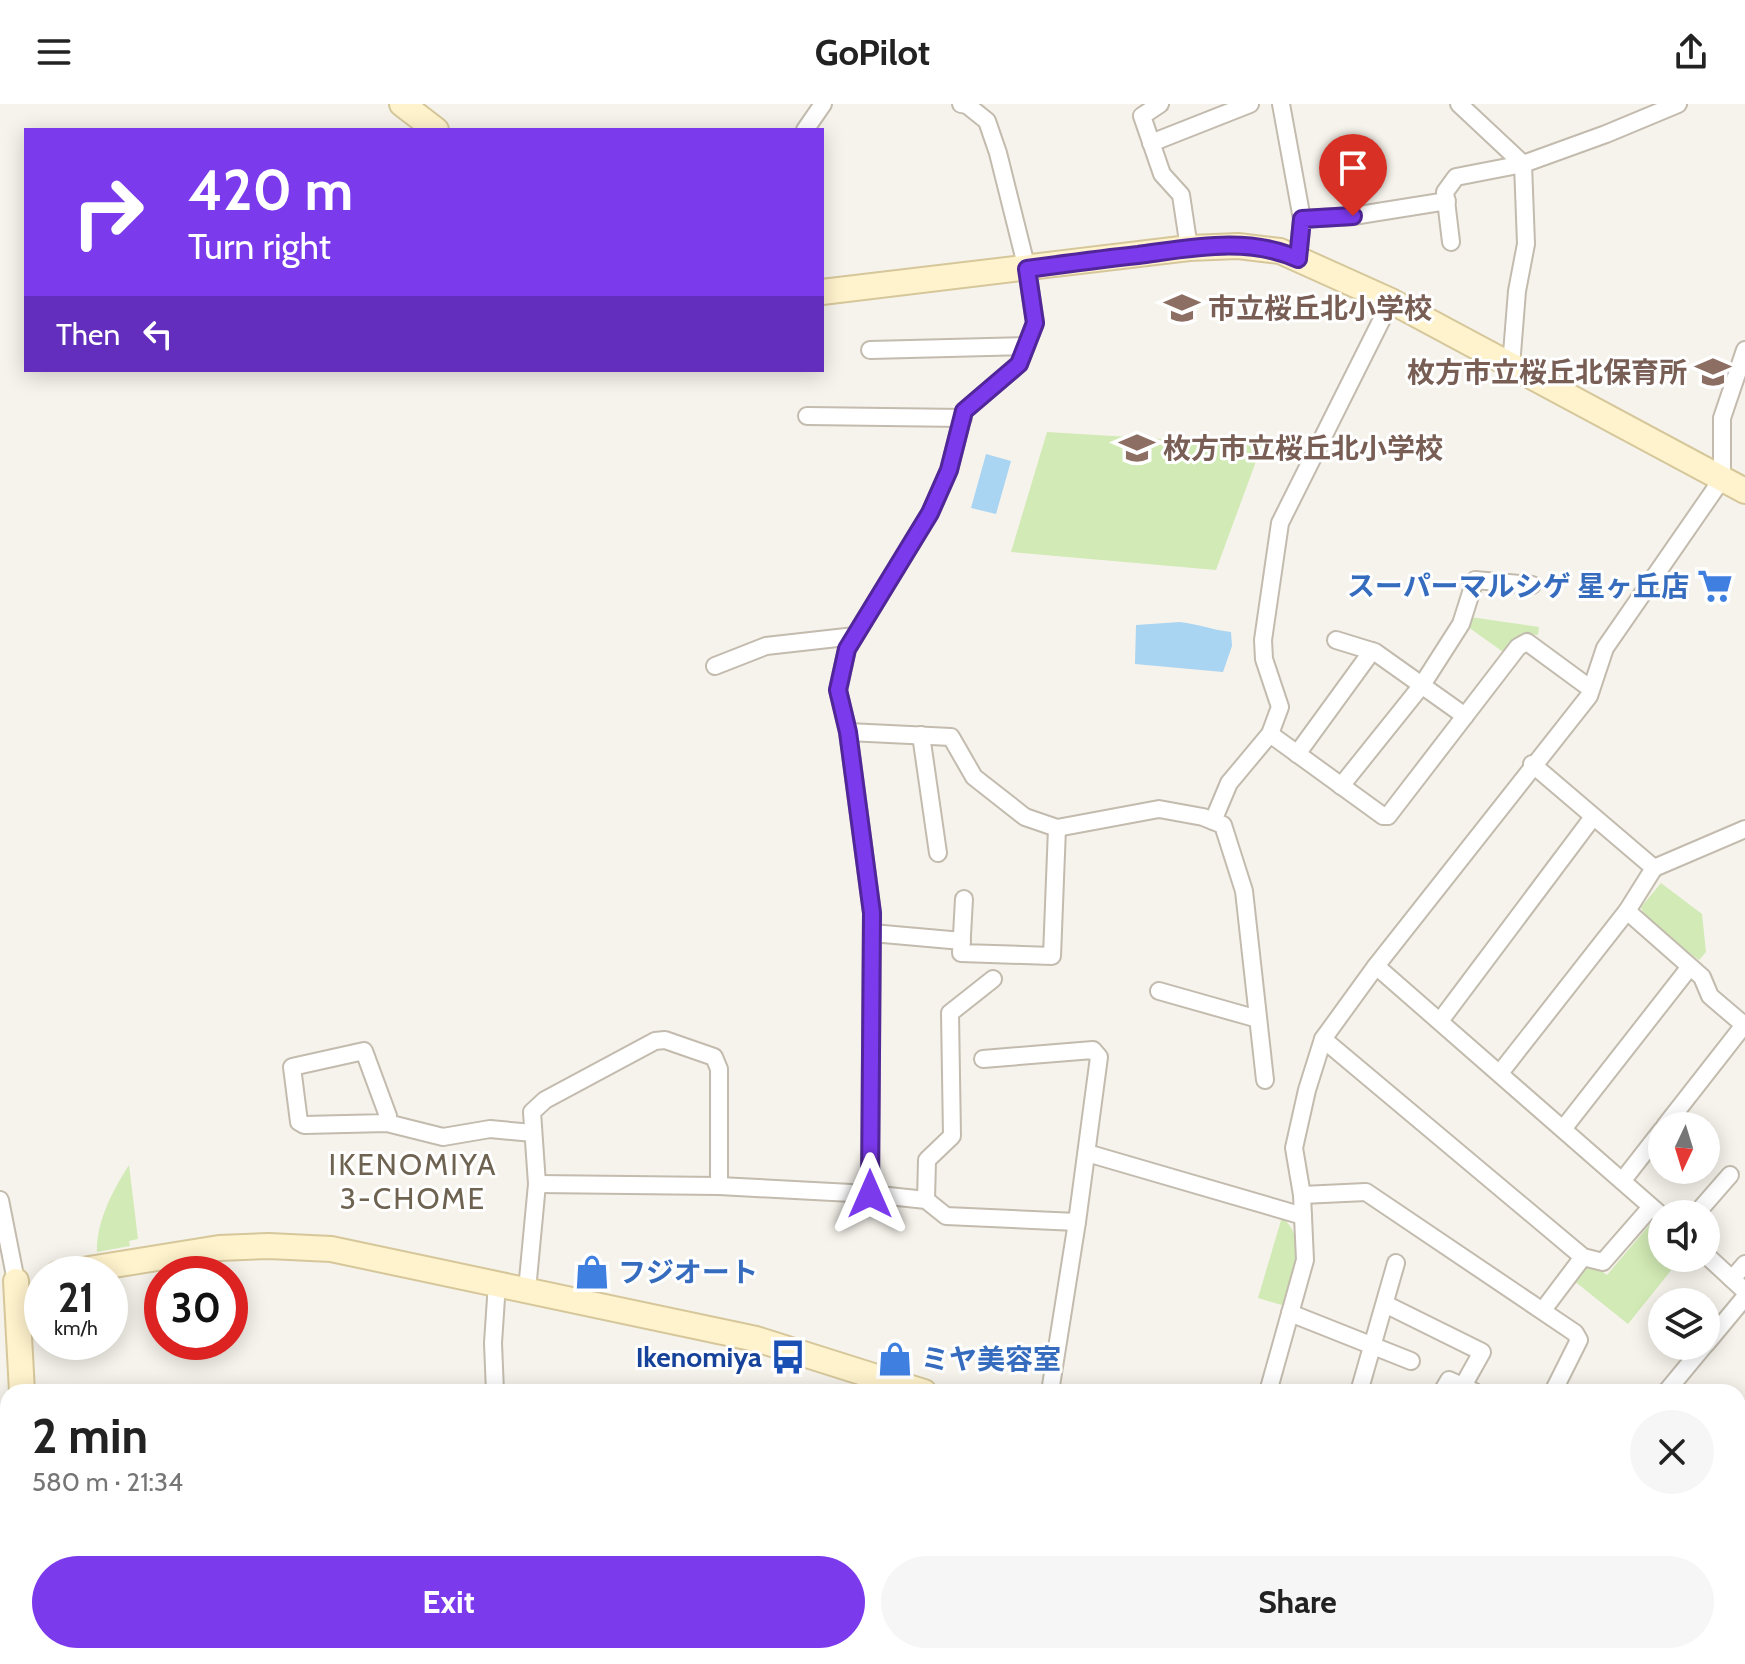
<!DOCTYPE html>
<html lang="en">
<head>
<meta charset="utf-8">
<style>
  body { margin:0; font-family:Cabin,"Noto Sans JP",sans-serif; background:#f6f6f6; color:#222; height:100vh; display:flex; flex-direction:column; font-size:30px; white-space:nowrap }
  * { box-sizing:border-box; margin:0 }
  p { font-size:26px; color:#767676 }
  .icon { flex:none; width:44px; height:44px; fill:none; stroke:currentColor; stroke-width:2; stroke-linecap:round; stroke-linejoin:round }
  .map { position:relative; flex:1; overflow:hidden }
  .drawer { position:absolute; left:0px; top:1280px; width:1746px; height:280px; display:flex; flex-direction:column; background:#fff; border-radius:24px 24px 0 0; box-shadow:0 4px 20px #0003 }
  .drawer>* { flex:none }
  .hud { position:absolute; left:24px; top:24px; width:800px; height:244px; border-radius:0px; box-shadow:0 4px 20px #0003; background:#7c3aed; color:#fff; overflow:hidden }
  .needle { width:52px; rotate:184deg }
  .tools { position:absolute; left:1648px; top:1008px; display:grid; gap:16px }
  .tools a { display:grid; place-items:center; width:72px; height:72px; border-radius:50%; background:#fff; box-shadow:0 4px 20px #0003; font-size:40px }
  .speed { position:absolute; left:24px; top:1152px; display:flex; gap:16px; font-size:40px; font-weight:700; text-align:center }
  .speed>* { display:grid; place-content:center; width:104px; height:104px; border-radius:50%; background:#fff; box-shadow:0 4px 20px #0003; line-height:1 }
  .speed small { font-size:20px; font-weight:400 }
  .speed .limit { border:12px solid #d22; background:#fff; color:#111 }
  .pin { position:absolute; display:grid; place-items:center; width:68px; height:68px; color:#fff; margin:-82px -34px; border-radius:50% 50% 50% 0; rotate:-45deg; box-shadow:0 0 8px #0007 }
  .pin .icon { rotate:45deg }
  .me { position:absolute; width:88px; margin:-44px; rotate:0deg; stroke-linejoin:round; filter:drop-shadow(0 0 6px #0008) }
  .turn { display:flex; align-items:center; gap:28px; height:168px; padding:0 32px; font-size:36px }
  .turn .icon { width:104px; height:104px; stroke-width:2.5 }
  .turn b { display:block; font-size:56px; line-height:68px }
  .then { display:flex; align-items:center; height:76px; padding:0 32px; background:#0003; gap:16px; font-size:30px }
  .round { display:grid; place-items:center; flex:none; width:84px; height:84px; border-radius:42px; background:#f6f6f6 }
  .overview { display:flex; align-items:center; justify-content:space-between; height:136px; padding:0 32px }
  h1 { font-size:48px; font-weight:700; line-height:60px }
  .button { display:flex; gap:16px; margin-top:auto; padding:16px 32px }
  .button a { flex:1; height:92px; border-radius:48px; background:#7c3aed; color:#fff; font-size:32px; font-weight:700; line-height:92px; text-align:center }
  .button a+a { background:#f6f6f6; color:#222 }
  header { display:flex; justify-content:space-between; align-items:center; height:104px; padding:0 32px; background:#fff; font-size:36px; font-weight:700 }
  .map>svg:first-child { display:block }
  .green { fill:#d2eab5 }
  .water { fill:#a9d4f2 }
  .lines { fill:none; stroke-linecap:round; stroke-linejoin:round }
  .street-casing { stroke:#c2bbae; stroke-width:20 }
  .secondary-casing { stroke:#d6c79b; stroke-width:28 }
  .street { stroke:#fff; stroke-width:16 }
  .secondary { stroke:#fff3cd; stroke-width:24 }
  .route-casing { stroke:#51269a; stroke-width:20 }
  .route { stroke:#7c3aed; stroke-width:14 }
  .labels { text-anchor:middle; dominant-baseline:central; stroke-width:6; stroke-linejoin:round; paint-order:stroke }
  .education-label { font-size:28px; font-weight:bold; fill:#785e54; stroke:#fff; text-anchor:start }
  .shop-label { font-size:28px; font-weight:bold; fill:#366cbe; stroke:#fff; text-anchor:start }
  .transit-label { font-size:28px; font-weight:bold; fill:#164399; stroke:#fff; text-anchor:end }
  .neighbourhood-label { font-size:30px; letter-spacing:2px; fill:#6e6250; stroke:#fff }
</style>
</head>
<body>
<header><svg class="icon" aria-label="menu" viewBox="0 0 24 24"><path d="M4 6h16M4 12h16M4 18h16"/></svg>GoPilot<svg class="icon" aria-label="share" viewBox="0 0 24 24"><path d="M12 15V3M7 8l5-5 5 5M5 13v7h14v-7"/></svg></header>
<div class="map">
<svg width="1745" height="1560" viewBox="0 0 1745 1560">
  <rect width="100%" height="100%" fill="#f6f3ec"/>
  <g class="green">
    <path d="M1047 328 1262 341 1216 466 1011 448Z"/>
    <path d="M1470 513 1539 523 1538 531 1522 529 1506 550 1468 523Z"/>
    <path d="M1661 779 1702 810 1706 848 1699 856 1646 817 1641 803Z"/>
    <path d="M129 1061 138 1135 129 1137 130 1142 97 1148C96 1118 113 1086 129 1061Z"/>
    <path d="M1282 1113C1310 1139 1295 1171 1285 1202L1258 1194Z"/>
    <path d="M1651 1119 1662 1120V1154H1681L1628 1220 1573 1176 1585 1162 1592 1160 1607 1171Z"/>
  </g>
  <g class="water">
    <path d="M986 350 1011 357 996 410 971 404Z"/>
    <path d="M1180 518C1198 520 1213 526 1231 528L1232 542 1223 568 1135 560 1136 521Z"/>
  </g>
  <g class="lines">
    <g class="street-casing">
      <g id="street">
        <path d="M1160 0 1142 12 1162 70 1181 91 1189 144"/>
        <path d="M1281 0 1302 115 1298 155"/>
        <path d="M1459 0 1523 60"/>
        <path d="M805 26 823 0"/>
        <path d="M1151 39 1250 0"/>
        <path d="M1302 115 1353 112 1447 97"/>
        <path d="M1451 138 1445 88 1456 73 1523 60"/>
        <path d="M870 246 1026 242"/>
        <path d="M1511 262 1517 187 1526 140 1523 60 1606 30 1678 0"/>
        <path d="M807 312 963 314"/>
        <path d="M1336 536 1375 548 1465 612"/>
        <path d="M715 562 766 542 855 532"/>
        <path d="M848 628 951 633 974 673 1025 713 1057 724 1159 705 1203 713 1223 721 1244 787 1265 976"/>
        <path d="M1270 630 1383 712H1388L1518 543 1527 538 1591 585"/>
        <path d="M921 631 938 749"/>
        <path d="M1297 650 1372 547"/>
        <path d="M1341 682 1422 581 1461 520 1475 476 1532 481"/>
        <path d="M1213 717 1229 679 1270 630 1280 603 1264 555 1263 536 1280 419 1391 197"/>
        <path d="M1654 764 1745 725"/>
        <path d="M964 795 961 849 1052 852 1057 724"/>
        <path d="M1627 807 1702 873 1710 892 1744 921 1665 1022"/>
        <path d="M872 829 962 837"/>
        <path d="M1376 862 1662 1112"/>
        <path d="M1159 887 1258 915"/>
        <path d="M1440 917 1593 713"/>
        <path d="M1323 935 1583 1153 1603 1158 1651 1103"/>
        <path d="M983 955 1093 946 1099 953 1077 1118 1050 1288"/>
        <path d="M1500 969 1627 807 1654 764 1532 660"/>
        <path d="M387 1019 388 1012 364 947 292 963 299 1018 304 1021 387 1019 443 1033 490 1025 533 1029"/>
        <path d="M1563 1025 1689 864"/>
        <path d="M1087 1049 1303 1112"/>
        <path d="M1623 1076 1662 1026"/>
        <path d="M537 1080 719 1082 870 1090 926 1096 946 1112 1077 1118"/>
        <path d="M870 1090 872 809 848 628 838 586 847 545 930 409 949 366 964 307 1019 260 1035 219 1027 165 998 49 987 17 967 1 961 0"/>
        <path d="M1302 1091 1366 1088 1575 1229 1579 1236 1553 1288"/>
        <path d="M0 1096 16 1177"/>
        <path d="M926 1096 927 1056 952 1032 950 909 993 875"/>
        <path d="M1696 1110 1730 1071"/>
        <path d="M1706 1151 1745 1187"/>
        <path d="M1732 1175 1745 1160"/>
        <path d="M527 1186 537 1080 532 1008 545 996 655 937 665 936 714 953 719 965V1082"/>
        <path d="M1385 1200 1482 1248 1463 1282"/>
        <path d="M1543 1206 1583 1153"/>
        <path d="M1290 1209 1411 1257"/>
        <path d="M1706 1240 1745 1193"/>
        <path d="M495 1288 493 1239 497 1179"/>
        <path d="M1268 1288 1305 1156 1302 1091 1294 1044 1307 986 1323 935 1376 862 1589 592 1605 544 1722 375V314L1745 246"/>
        <path d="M1359 1288 1396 1159"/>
        <path d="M1442 1288 1449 1276 1475 1288"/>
        <path d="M1666 1288 1704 1242"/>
        <path d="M1738 1336 1745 1328"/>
        <path d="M1738 1532 1745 1531"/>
        <path d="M875 1552 877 1560"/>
        <path d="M1324 1552 1328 1560"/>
        <path d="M676 1560V1552"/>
        <path d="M744 1560V1552"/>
        <path d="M789 1560 797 1552"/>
        <path d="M1643 1560 1648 1552"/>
      </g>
    </g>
    <g class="secondary-casing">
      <g id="secondary">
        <path d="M402 0 436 26"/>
        <path d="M822 188 1189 144 1238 142 1280 147 1391 197 1745 387"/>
        <path d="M58 1170 219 1144 269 1142 331 1145 756 1235 924 1288"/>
        <path d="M16 1177 22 1288"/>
        <path d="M37 1552V1560"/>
        <path d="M1513 1552 1523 1560"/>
      </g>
    </g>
    <use href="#street" class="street"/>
    <use href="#secondary" class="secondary"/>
  </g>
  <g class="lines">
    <g class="route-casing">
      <path id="route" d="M870 1090 872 809 848 628 838 586 847 545 930 409 949 366 964 307 1019 260 1035 219 1027 165C1064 160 1101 155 1138 151 1191 144 1249 132 1298 155L1302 115 1353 112"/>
    </g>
    <use href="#route" class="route"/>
  </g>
  <defs>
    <g id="school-bare" transform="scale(2.76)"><path d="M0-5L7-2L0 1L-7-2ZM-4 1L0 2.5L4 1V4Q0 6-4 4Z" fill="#8d6e63" stroke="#fff" stroke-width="2.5" paint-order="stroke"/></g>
    <g id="supermarket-bare" transform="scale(2.76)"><path d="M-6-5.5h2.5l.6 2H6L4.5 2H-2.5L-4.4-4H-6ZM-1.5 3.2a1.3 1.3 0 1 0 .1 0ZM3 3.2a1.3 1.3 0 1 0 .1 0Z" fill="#3f7fe0" stroke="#fff" stroke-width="2.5" paint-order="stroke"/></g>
    <g id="shop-bare" transform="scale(2.76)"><path d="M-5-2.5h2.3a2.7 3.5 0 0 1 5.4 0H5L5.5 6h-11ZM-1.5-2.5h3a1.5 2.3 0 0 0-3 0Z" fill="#3f7fe0" stroke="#fff" stroke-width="2.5" paint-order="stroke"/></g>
    <g id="bus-bare" transform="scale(2.76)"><path d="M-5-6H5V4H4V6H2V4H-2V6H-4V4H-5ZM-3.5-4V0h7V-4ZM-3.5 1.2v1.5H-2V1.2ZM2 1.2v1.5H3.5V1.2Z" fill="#1a4fb4" stroke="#fff" stroke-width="2.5" paint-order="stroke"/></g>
  </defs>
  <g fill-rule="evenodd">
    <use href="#school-bare" x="1182" y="204"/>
    <use href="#school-bare" x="1713" y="268"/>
    <use href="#school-bare" x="1137" y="344"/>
    <use href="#supermarket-bare" x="1715" y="482"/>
    <use href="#shop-bare" x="592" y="1168"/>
    <use href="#bus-bare" x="788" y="1253"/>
    <use href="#shop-bare" x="895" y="1255"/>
  </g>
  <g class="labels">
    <g class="education-label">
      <text x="1208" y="204">市立桜丘北小学校</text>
      <text x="1687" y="268" text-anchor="end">枚方市立桜丘北保育所</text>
      <text x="1163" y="344">枚方市立桜丘北小学校</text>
    </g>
    <g class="shop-label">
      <text x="1689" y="482" text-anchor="end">スーパーマルシゲ 星ヶ丘店</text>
      <text x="618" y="1168">フジオート</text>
      <text x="921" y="1255">ミヤ美容室</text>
    </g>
    <g class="transit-label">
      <text x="762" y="1253">Ikenomiya</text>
    </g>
    <g class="neighbourhood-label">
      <text x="413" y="1060">IKENOMIYA<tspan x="413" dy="34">3-CHOME</tspan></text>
    </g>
  </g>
</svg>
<div class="tools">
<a><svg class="needle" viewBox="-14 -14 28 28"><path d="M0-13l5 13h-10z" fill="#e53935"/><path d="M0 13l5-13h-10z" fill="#767676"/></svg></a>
<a><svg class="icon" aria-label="sound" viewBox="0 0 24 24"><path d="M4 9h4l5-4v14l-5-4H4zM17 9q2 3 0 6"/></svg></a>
<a><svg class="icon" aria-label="layers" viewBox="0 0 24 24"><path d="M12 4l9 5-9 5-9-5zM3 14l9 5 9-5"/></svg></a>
</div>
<div class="speed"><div>21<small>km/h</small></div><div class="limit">30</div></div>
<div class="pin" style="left:1353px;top:112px;background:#d93025"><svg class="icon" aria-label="arrive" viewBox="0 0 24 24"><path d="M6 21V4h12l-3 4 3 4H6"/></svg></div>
<svg class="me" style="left:870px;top:1090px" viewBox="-20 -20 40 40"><path d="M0-17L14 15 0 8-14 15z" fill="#7c3aed" stroke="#fff" stroke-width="4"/></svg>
<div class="hud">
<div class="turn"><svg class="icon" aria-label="right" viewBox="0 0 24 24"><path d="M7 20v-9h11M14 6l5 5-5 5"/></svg><div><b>420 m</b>Turn right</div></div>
<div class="then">Then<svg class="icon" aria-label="left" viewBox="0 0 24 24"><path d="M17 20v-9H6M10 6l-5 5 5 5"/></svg></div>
</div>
<section class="drawer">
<div class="overview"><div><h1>2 min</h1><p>580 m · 21:34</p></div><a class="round"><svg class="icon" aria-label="close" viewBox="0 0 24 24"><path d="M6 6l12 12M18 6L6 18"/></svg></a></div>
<div class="button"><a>Exit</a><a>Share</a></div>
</section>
</div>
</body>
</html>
